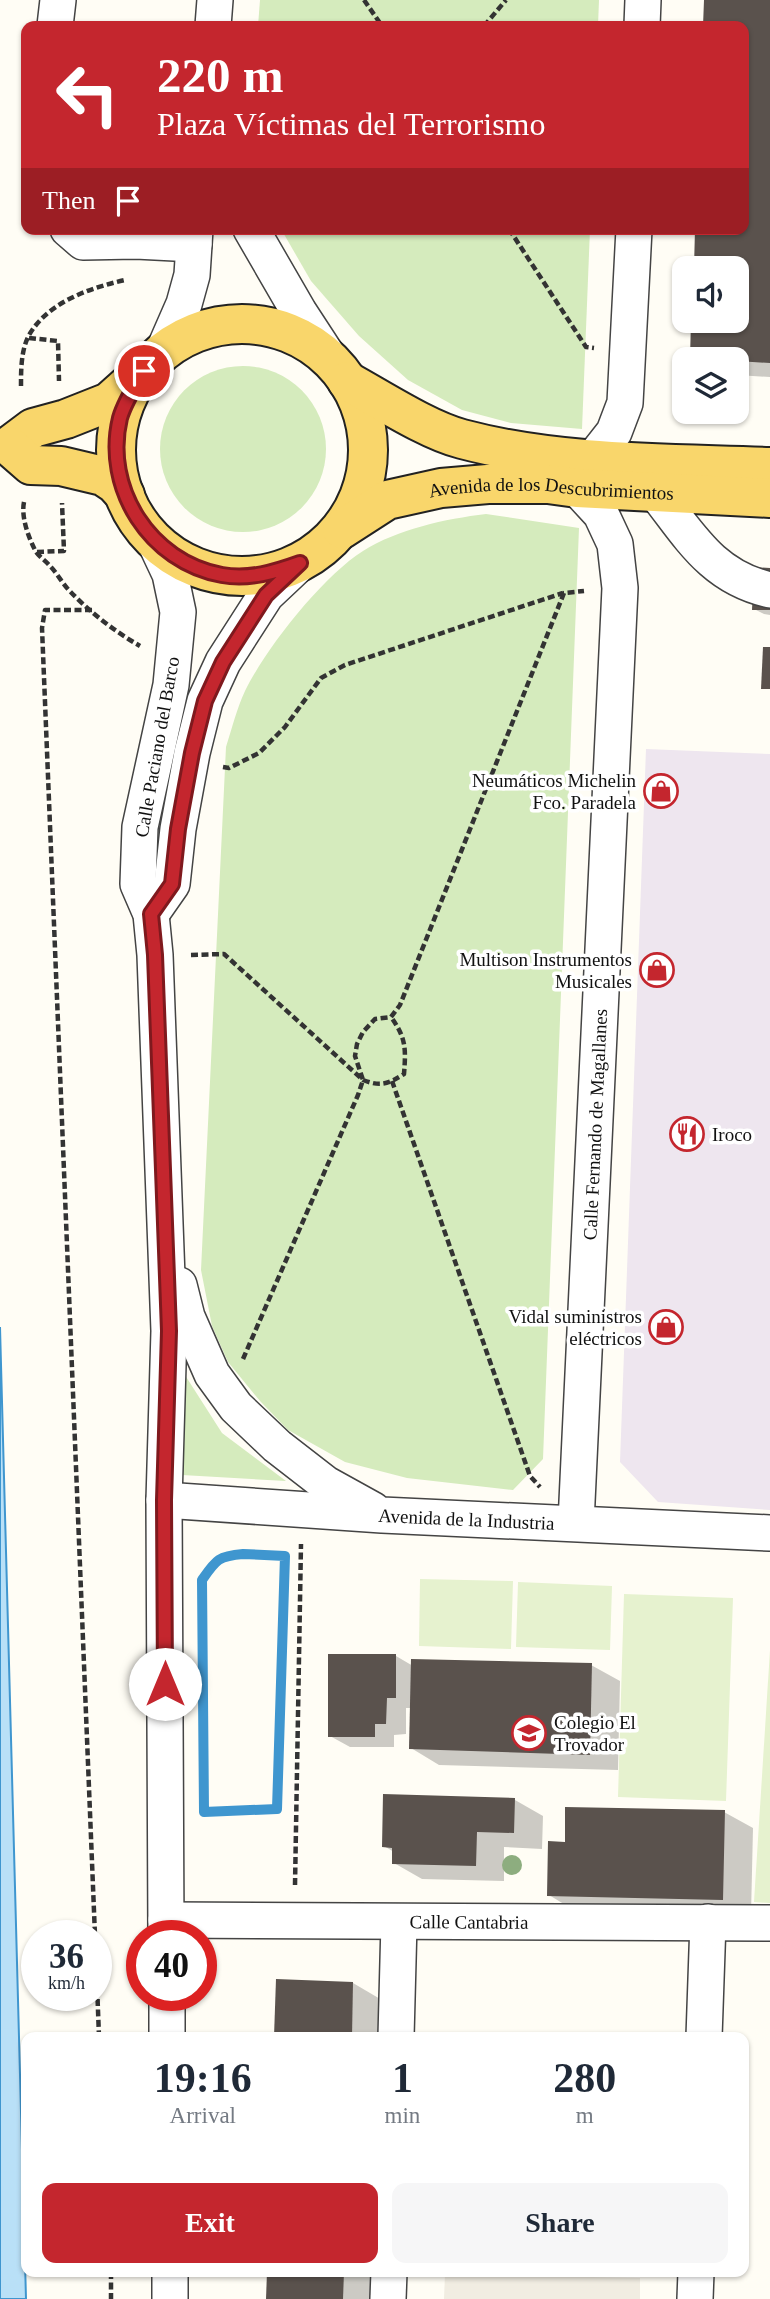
<!DOCTYPE html>
<html lang="en">
<head>
<meta charset="utf-8">
<style>
  body { margin:0; font-family:Georgia,serif; background:#f6f6f7; color:#1f2937; height:100vh; display:flex; flex-direction:column; font-size:26px; white-space:nowrap }
  * { box-sizing:border-box; margin:0 }
  p { font-size:23px; color:#747a83 }
  .icon { flex:none; width:38px; height:38px; fill:none; stroke:currentColor; stroke-width:2; stroke-linecap:round; stroke-linejoin:round }
  .map { position:relative; flex:1; overflow:hidden }
  .side { position:absolute; left:21px; top:2032px; width:728px; height:245px; display:flex; flex-direction:column; background:#fff; border-radius:14px; box-shadow:0 2px 5px #0004 }
  .side>* { flex:none }
  .top-card { position:absolute; left:21px; top:21px; width:728px; height:214px; border-radius:14px; box-shadow:0 2px 5px #0004; background:#c4262e; color:#fff; overflow:hidden }
  .tools { position:absolute; left:672px; top:256px; display:grid; gap:14px }
  .tools a { display:grid; place-items:center; width:77px; height:77px; border-radius:14px; background:#fff; box-shadow:0 2px 5px #0004; font-size:35px }
  .speed { position:absolute; left:21px; top:1920px; display:flex; gap:14px; font-size:35px; font-weight:700; text-align:center }
  .speed>* { display:grid; place-content:center; width:91px; height:91px; border-radius:50%; background:#fff; box-shadow:0 2px 5px #0004; line-height:1 }
  .speed small { font-size:18px; font-weight:400 }
  .speed .limit { border:10px solid #d22; background:#fff; color:#111 }
  .pin { position:absolute; display:grid; place-items:center; width:60px; height:60px; color:#fff; margin:-30px; border:4px solid #fff; border-radius:50%; box-shadow:0 2px 7px #0007 }
  .me { position:absolute; width:77px; margin:-38px; rotate:0deg; stroke-linejoin:round; filter:drop-shadow(0 0 5px #0008) }
  .turn { display:flex; align-items:center; gap:24px; height:147px; padding:0 21px; font-size:32px }
  .turn .icon { width:91px; height:91px; stroke-width:2.5 }
  .turn b { display:block; font-size:49px; line-height:60px }
  .then { display:flex; align-items:center; height:66px; padding:0 21px; background:#0003; gap:14px; font-size:26px }
  .eta { display:flex; justify-content:space-evenly; align-items:center; height:119px; text-align:center }
  .eta b { font-size:42px; font-weight:700; line-height:49px }
  .primary-button { display:flex; gap:14px; margin-top:auto; padding:14px 21px }
  .primary-button a { flex:1; height:80px; border-radius:14px; background:#c4262e; color:#fff; font-size:28px; font-weight:700; line-height:80px; text-align:center }
  .primary-button a+a { background:#f6f6f7; color:#1f2937 }
  .map>svg:first-child { display:block }
  .industrial { fill:#eee6ef }
  .green { fill:#d5ebbd }
  .pitch { fill:#e6f2cf }
  .plaza { fill:#f1ede2 }
  .water { fill:#b9e0f7; stroke:#3f96cf; stroke-width:2 }
  .shadow { fill:#0003 }
  .lines { fill:none; stroke-linecap:round; stroke-linejoin:round }
  .stream { stroke:#3f96cf; stroke-width:10 }
  .building { fill:#5a524d }
  .minor-casing { stroke:#444; stroke-width:38 }
  .major-casing { stroke:#222; stroke-width:42 }
  .path { stroke:#333; stroke-width:4.5; stroke-dasharray:7 3.5; stroke-linecap:butt }
  .minor { stroke:#fff; stroke-width:35 }
  .major { stroke:#f9d66b; stroke-width:38 }
  .tree { fill:#8dad7f }
  .route-casing { stroke:#7f191e; stroke-width:18 }
  .route { stroke:#c4262e; stroke-width:12 }
  .labels { text-anchor:middle; dominant-baseline:central; stroke-width:7; stroke-linejoin:round; paint-order:stroke }
  .street-label { font-size:19px; fill:#111; stroke:#fff }
  .poi-label { font-size:19px; fill:#111; stroke:#fff; text-anchor:end }
</style>
</head>
<body>
<div class="map">
<svg width="770" height="2299" viewBox="0 0 770 2299">
  <rect width="100%" height="100%" fill="#fffdf5"/>
  <path class="industrial" d="M646 749 770 754V1510L658 1502 620 1462Z"/>
  <g class="green">
    <path d="M260 0H599L598 26H258Z"/>
    <path d="M281 229H590L582 429 511 423 462 410 408 380 359 336 311 281Z"/>
    <circle cx="243" cy="449" r="83"/>
    <path d="M486 514 579 528 543 1459 513 1490 407 1478 345 1462 288 1430 260 1401 228 1362 212 1326 201 1270 226 747C232 728 237 708 245 691 266 648 323 576 363 551 398 529 445 519 486 514Z"/>
    <path d="M183 1372 222 1433 286 1481 182 1475Z"/>
  </g>
  <g class="pitch">
    <path d="M420 1579 513 1581 511 1649 419 1646Z"/>
    <path d="M518 1582 612 1586 610 1650 516 1647Z"/>
    <path d="M624 1594 733 1598 726 1801 618 1797Z"/>
    <path d="M770 1650V1903L754 1902Z"/>
  </g>
  <path class="plaza" d="M445 2274 640 2278V2299H444Z"/>
  <path class="water" d="M0 1327 26 2299H0Z"/>
  <g class="shadow">
    <path d="M705 0H770V377L737 375V359L692 357 737 320V268L744 229V26H704Z"/>
    <path d="M770 570V615L764 614 754 609Z"/>
    <path d="M396 1656 413 1666 591 1665 620 1681 618 1770 439 1765 411 1748 412 1708H406V1734L394 1735V1747H350L330 1736Z"/>
    <path d="M515 1800 543 1816 542 1849 504 1847V1881L422 1879 394 1863V1852L384 1846Z"/>
    <path d="M724 1812 753 1828 751 1915 577 1912 549 1895 566 1844Z"/>
    <path d="M353 1983 387 2003 386 2037H276Z"/>
    <path d="M269 2272H379L378 2299H268Z"/>
  </g>
  <g class="lines">
    <path class="stream" d="M243 1554 285 1556 277 1809 204 1812 202 1580C216 1560 218 1556 243 1554Z"/>
  </g>
  <g class="building">
    <path d="M704 0H770V363L737 361V359L690 358 691 320H737V268H694L695 229H744V26H703Z"/>
    <path d="M754 567 770 568V610H752Z"/>
    <path d="M763 647H770V689H761Z"/>
    <path d="M328 1654H396V1698H387L386 1724H375V1737H328Z"/>
    <path d="M411 1659 592 1663 590 1755 409 1749Z"/>
    <path d="M383 1794 515 1798 514 1833 477 1832 476 1866 392 1864V1848L382 1847Z"/>
    <path d="M565 1807 725 1810 723 1900 547 1896 548 1841 565 1842Z"/>
    <path d="M276 1979 353 1982 352 2037H274Z"/>
    <path d="M267 2272H344L343 2299H266Z"/>
  </g>
  <g class="lines">
    <g class="minor-casing">
      <g id="minor">
        <path d="M55 26 58 0"/>
        <path d="M213 26 215 0"/>
        <path d="M642 26 643 0"/>
        <path d="M68 229 83 242 136 241 194 244"/>
        <path d="M251 229 299 312 331 361"/>
        <path d="M163 352 184 304 192 275 195 229"/>
        <path d="M592 460 614 432 625 403 634 229"/>
        <path d="M656 493C690 536 712 577 770 590"/>
        <path d="M154 540 170 574 178 612 171 685 140 827 138 884 151 914 155 955 169 1331 164 1500 166 1936"/>
        <path d="M151 914 172 884 178 829 192 753 205 701 223 662 266 595 300 563"/>
        <path d="M179 1285 187 1317 212 1374 236 1407 277 1446 326 1484 373 1510"/>
        <path id="s1" d="M164 1500 382 1515 770 1533"/>
        <path id="s2" d="M576 1523 620 588 615 544 601 514 577 488"/>
        <path id="s3" d="M166 1920 770 1923"/>
        <path d="M167 1995V2037"/>
        <path d="M396 2037 399 1923"/>
        <path d="M704 2037 708 1922"/>
        <path d="M170 2272V2299"/>
        <path d="M388 2299 389 2272"/>
        <path d="M695 2299 696 2272"/>
      </g>
    </g>
    <g class="major-casing">
      <g id="major">
        <circle cx="242" cy="450" r="126"/>
        <path d="M347 381C380 399 427 430 462 439 560 465 669 463 770 467"/>
        <path d="M9 446 33 428 66 419 109 402 137 377"/>
        <path d="M9 446 31 465 61 466 103 476 115 484 125 495"/>
        <path id="s4" d="M342 529 387 500 441 488 488 484H548L577 488 770 498"/>
      </g>
    </g>
    <g class="path">
      <path d="M364 0 382 26"/>
      <path d="M484 26 506 0"/>
      <path d="M509 229 586 347 594 348"/>
      <path d="M29 338 58 341 59 381"/>
      <path d="M21 386C21 370 21 352 28 337 46 303 89 288 125 280"/>
      <path d="M24 502C21 517 28 536 35 550 38 556 45 560 50 566 56 572 61 581 67 588 87 610 114 631 140 646"/>
      <path d="M37 552 64 551 62 503"/>
      <path d="M92 610H45L42 628 95 1936"/>
      <path d="M223 767 229 768 259 753 285 727 321 678 345 665 563 593"/>
      <path d="M191 955 224 954 363 1080C381 1087 388 1084 404 1074 406 1048 406 1038 391 1017"/>
      <path d="M392 1081 530 1476 540 1487"/>
      <path d="M243 1359 358 1095 363 1080 355 1056 357 1044 363 1032 375 1019 391 1017 400 1005 564 593 584 591"/>
      <path d="M295 1885 301 1544"/>
      <path d="M96 1957 99 2037"/>
      <path d="M111 2272V2299"/>
    </g>
    <use href="#minor" class="minor"/>
    <use href="#major" class="major"/>
  </g>
  <circle class="tree" cx="512" cy="1865" r="10"/>
  <g class="lines">
    <g class="route-casing">
      <path id="route" d="M144 371C135 386 125 401 120 418 103 488 150 562 222 575 249 580 275 572 300 563L266 595 223 662 205 701 192 753 178 829 172 884 151 914 155 955 169 1331 164 1500 165 1684"/>
    </g>
    <use href="#route" class="route"/>
  </g>
  <defs>
    <g id="shop-ring" transform="scale(1.75)"><circle r="9.5" fill="#fff" stroke="#c4262e" stroke-width="1.5"/><path d="M-5-2.5h2.3a2.7 3.5 0 0 1 5.4 0H5L5.5 6h-11ZM-1.5-2.5h3a1.5 2.3 0 0 0-3 0Z" fill="#c4262e"/></g>
    <g id="restaurant-ring" transform="scale(1.75)"><circle r="9.5" fill="#fff" stroke="#c4262e" stroke-width="1.5"/><path d="M-5-6h1v4h1v-4h1v4h1v-4h1v5L-1.5 .5V6h-2V.5L-5-1ZM5-6V6H3V1.5H1.5Q1.5-4 5-6Z" fill="#c4262e"/></g>
    <g id="school-ring" transform="scale(1.75)"><circle r="9.5" fill="#fff" stroke="#c4262e" stroke-width="1.5"/><path d="M0-5L7-2L0 1L-7-2ZM-4 1L0 2.5L4 1V4Q0 6-4 4Z" fill="#c4262e"/></g>
  </defs>
  <g fill-rule="evenodd">
    <use href="#shop-ring" x="661" y="791"/>
    <use href="#shop-ring" x="657" y="970"/>
    <use href="#restaurant-ring" x="687" y="1134"/>
    <use href="#shop-ring" x="666" y="1327"/>
    <use href="#school-ring" x="529" y="1733"/>
  </g>
  <g class="labels">
    <g class="street-label">
      <text stroke="none"><textPath href="#s4" startOffset="219">Avenida de los Descubrimientos</textPath></text>
      <text transform="translate(157 747) rotate(-80)">Calle Paciano del Barco</text>
      <text stroke="none"><textPath href="#s2" startOffset="399">Calle Fernando de Magallanes</textPath></text>
      <text stroke="none"><textPath href="#s1" startOffset="303">Avenida de la Industria</textPath></text>
      <text stroke="none"><textPath href="#s3" startOffset="303">Calle Cantabria</textPath></text>
    </g>
    <g class="poi-label">
      <text x="636" y="780">Neumáticos Michelin<tspan x="636" dy="22">Fco. Paradela</tspan></text>
      <text x="632" y="959">Multison Instrumentos<tspan x="632" dy="22">Musicales</tspan></text>
      <text x="712" y="1134" text-anchor="start">Iroco</text>
      <text x="642" y="1316">Vidal suministros<tspan x="642" dy="22">eléctricos</tspan></text>
      <text x="554" y="1722" text-anchor="start">Colegio El<tspan x="554" dy="22">Trovador</tspan></text>
    </g>
  </g>
</svg>
<div class="tools">
<a><svg class="icon" aria-label="sound" viewBox="0 0 24 24"><path d="M4 9h4l5-4v14l-5-4H4zM17 9q2 3 0 6"/></svg></a>
<a><svg class="icon" aria-label="layers" viewBox="0 0 24 24"><path d="M12 4l9 5-9 5-9-5zM3 14l9 5 9-5"/></svg></a>
</div>
<div class="speed"><div>36<small>km/h</small></div><div class="limit">40</div></div>
<div class="pin" style="left:144px;top:371px;background:#d93025"><svg class="icon" aria-label="arrive" viewBox="0 0 24 24"><path d="M6 21V4h12l-3 4 3 4H6"/></svg></div>
<svg class="me" style="left:165px;top:1684px" viewBox="-20 -20 40 40"><circle r="19" fill="#fff"/><path d="M0-13L10 11 0 6-10 11z" fill="#c4262e"/></svg>
<div class="top-card">
<div class="turn"><svg class="icon" aria-label="left" viewBox="0 0 24 24"><path d="M17 20v-9H6M10 6l-5 5 5 5"/></svg><div><b>220 m</b>Plaza Víctimas del Terrorismo</div></div>
<div class="then">Then<svg class="icon" aria-label="arrive" viewBox="0 0 24 24"><path d="M6 21V4h12l-3 4 3 4H6"/></svg></div>
</div>
<section class="side">
<div class="eta">
<div><b>19:16</b><p>Arrival</p></div>
<div><b>1</b><p>min</p></div>
<div><b>280</b><p>m</p></div>
</div>
<div class="primary-button"><a>Exit</a><a>Share</a></div>
</section>
</div>
</body>
</html>
